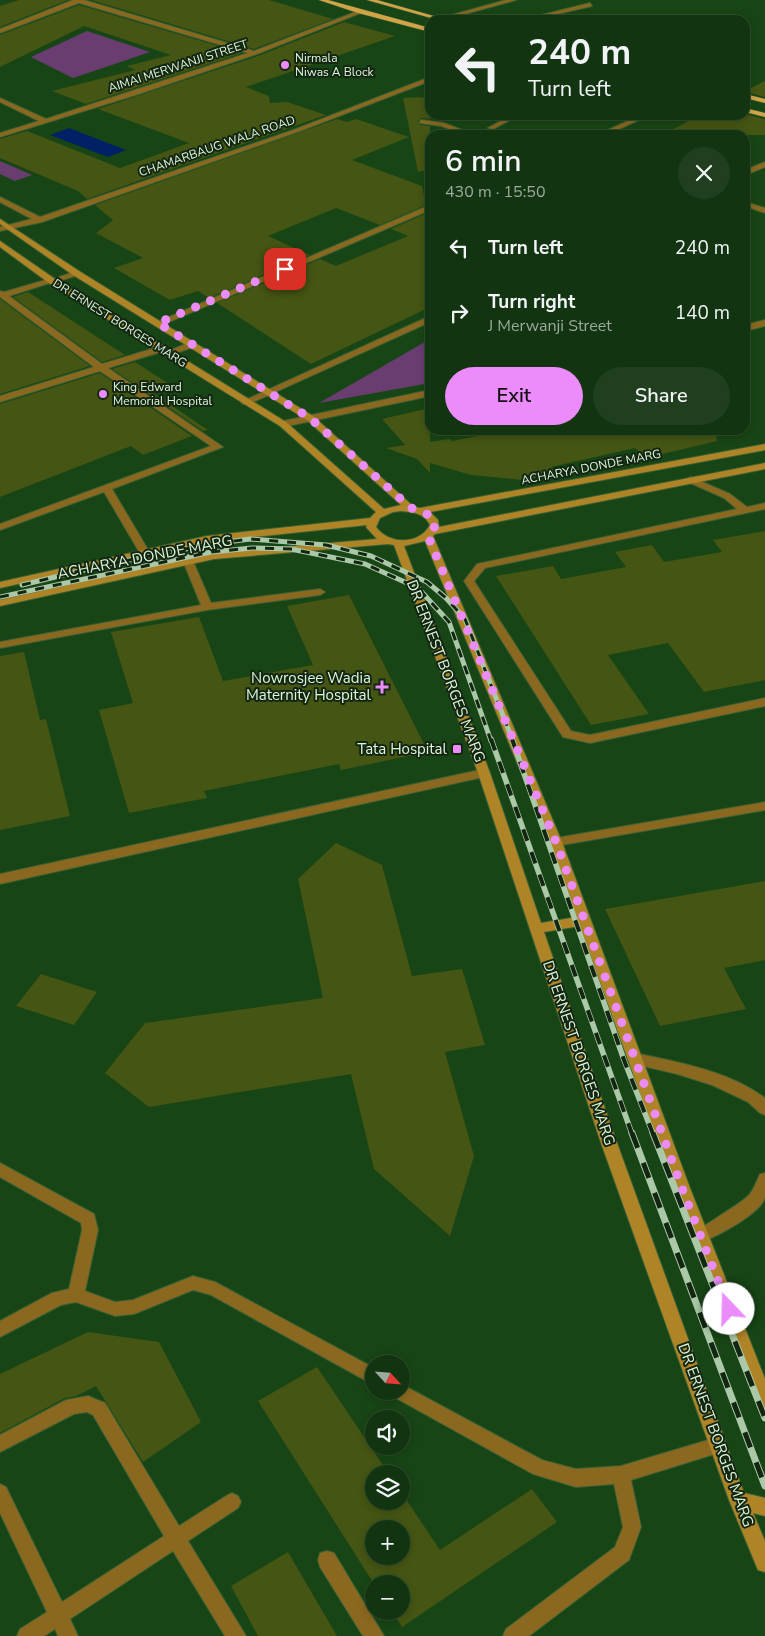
<!DOCTYPE html>
<html lang="en">
<head>
<meta charset="utf-8">
<style>
  body { margin:0; font-family:"Nunito Sans",sans-serif; background:#1f3f1e; color:#f1f3f6; height:100vh; display:flex; flex-direction:column; font-size:19px; white-space:nowrap }
  * { box-sizing:border-box; margin:0 }
  p { font-size:16px; color:#9caa9f }
  .icon { flex:none; width:28px; height:28px; fill:none; stroke:currentColor; stroke-width:2; stroke-linecap:round; stroke-linejoin:round }
  .map { position:relative; flex:1; overflow:hidden }
  .drawer { position:absolute; left:425px; top:130px; width:325px; height:305px; display:flex; flex-direction:column; background:#123410; border-radius:15px; box-shadow:0 2px 8px #0003,0 0 0 1px #314f30 }
  .drawer>* { flex:none }
  .guide { position:absolute; left:425px; top:15px; width:325px; height:105px; border-radius:15px; box-shadow:0 2px 8px #0003,0 0 0 1px #314f30; background:#123410; color:#f1f3f6; overflow:hidden }
  .needle { width:32px; rotate:116deg }
  .buttons { position:absolute; left:365px; top:1355px; display:grid; gap:10px }
  .buttons a { display:grid; place-items:center; width:45px; height:45px; border-radius:50%; background:#123410; box-shadow:0 2px 8px #0003,0 0 0 1px #314f30; font-size:25px }
  .pin { position:absolute; display:grid; place-items:center; width:42px; height:42px; color:#fff; margin:-21px; border-radius:10px; box-shadow:0 2px 8px #0006 }
  .me { position:absolute; width:55px; margin:-28px; rotate:339deg; stroke-linejoin:round; filter:drop-shadow(0 0 4px #0008) }
  .turn { display:flex; align-items:center; gap:18px; height:105px; padding:0 20px; font-size:22px }
  .turn .icon { width:65px; height:65px; stroke-width:2.5 }
  .turn b { display:block; font-size:35px; line-height:42px }
  .round { display:grid; place-items:center; flex:none; width:52px; height:52px; border-radius:26px; background:#1f3f1e }
  .overview { display:flex; align-items:center; justify-content:space-between; height:85px; padding:0 20px }
  h1 { font-size:30px; font-weight:600; line-height:38px }
  .primary-button { display:flex; gap:10px; margin-top:auto; padding:10px 20px }
  .primary-button a { flex:1; height:58px; border-radius:30px; background:#ec8cfa; color:#111; font-size:20px; font-weight:600; line-height:58px; text-align:center }
  .primary-button a+a { background:#1f3f1e; color:#f1f3f6 }
  ul { padding:0; list-style:none }
  li { display:flex; align-items:center; gap:15px; height:65px; padding:0 20px }
  li div { flex:1 }
  li b { display:block; font-size:19px }
  li em { font-style:normal }
  .map>svg:first-child { display:block }
  .green { fill:#6a3d71 }
  .water { fill:#022065 }
  .building { fill:#455513; fill-rule:evenodd }
  .lines { fill:none; stroke-linecap:round; stroke-linejoin:round }
  .service-casing { stroke:#386135; stroke-width:2 }
  .minor-casing { stroke:#386135; stroke-width:2 }
  .secondary-casing { stroke:#386135; stroke-width:2 }
  .trunk-casing { stroke:#386135; stroke-width:1 }
  .service { fill:#8b681f; fill-rule:evenodd }
  .minor { fill:#8b681f; fill-rule:evenodd }
  .secondary { fill:#af8426; fill-rule:evenodd }
  .trunk { fill:#d2a448; fill-rule:evenodd }
  .rail-far2-casing { stroke:#abc9a8; stroke-width:5 }
  .rail-far1-casing { stroke:#abc9a8; stroke-width:5.5 }
  .rail-casing { stroke:#abc9a8; stroke-width:7 }
  .rail-far2 { stroke:#132612; stroke-width:3; stroke-dasharray:9; stroke-linecap:butt }
  .rail-far1 { stroke:#132612; stroke-width:4; stroke-dasharray:12; stroke-linecap:butt }
  .rail { stroke:#132612; stroke-width:5; stroke-dasharray:16; stroke-linecap:butt }
  .route { stroke:#ec8cfa; stroke-width:9; stroke-dasharray:0 16.2 }
  .poi-dot { fill:#ec8cfa; stroke:#132612; stroke-width:2 }
  .labels { text-anchor:middle; dominant-baseline:central; stroke-width:4; stroke-linejoin:round; paint-order:stroke }
  .far-poi-label { font-size:12px; fill:#ddf6da; stroke:#132612; text-anchor:start }
  .far-street-label { font-size:12px; fill:#ddf6da; stroke:#132612 }
  .street-label { font-size:15px; fill:#ddf6da; stroke:#132612 }
  .poi-label { font-size:15px; fill:#ddf6da; stroke:#132612; text-anchor:end }
</style>
</head>
<body>
<div class="map">
<svg width="765" height="1636" viewBox="0 0 765 1636">
  <rect width="100%" height="100%" fill="#184515"/>
  <g class="green">
    <path d="M87 31 150 52 73 78 31 57Z"/>
    <path d="M0 161 32 175 15 181 0 174Z"/>
    <path d="M430 339V383L319 403Z"/>
  </g>
  <path class="water" d="M69 128 126 150 108 157 50 135Z"/>
  <g class="building">
    <path d="M19 0H68L0 27V6Z"/>
    <path d="M91 0H269L333 19 254 49Z"/>
    <path d="M79 5 242 53 86 104 52 91 135 70 127 66 171 55 84 26 0 67V35Z"/>
    <path d="M344 22 395 36 246 87 269 96 270 103 287 102 326 115 87 199 78 191 0 158V139L27 131 120 168 189 143 98 109 258 56Z"/>
    <path d="M765 81V97L745 92V91Z"/>
    <path d="M430 97V119L422 118 418 121 420 125 430 126V170L418 172 403 98Z"/>
    <path d="M745 114 765 119V135H662L700 115Z"/>
    <path d="M337 119 347 122 356 119 409 137 352 160 422 186 426 205 380 225 336 208 268 236 310 255 209 298 198 291 170 300 114 268 143 258 96 233 113 220 95 205Z"/>
    <path d="M427 213 430 226V307L311 364 217 303 320 259 336 266 408 236 391 229Z"/>
    <path d="M28 292 125 355 102 362 13 297Z"/>
    <path d="M0 299 90 366 0 394Z"/>
    <path d="M135 362 169 384 150 391 208 430 203 431 112 369Z"/>
    <path d="M100 373 192 436 143 455 131 446 0 497V404Z"/>
    <path d="M430 408V442L450 439 452 441 509 430H715L717 441 646 458 635 448 551 467 556 473 523 480 471 475 430 463V473L417 459 386 448 405 445 382 419Z"/>
    <path d="M765 531V680L704 692 668 643 608 655 649 714 591 725 496 576 553 566 561 579 626 567 615 552 652 545 664 562 722 552 713 540Z"/>
    <path d="M349 595 428 752 341 770 339 764 204 791 207 798 129 813 99 710 133 703 111 632 199 617 223 681 313 665 287 606Z"/>
    <path d="M24 652 40 720 46 719 70 816 0 830V656Z"/>
    <path d="M336 843 382 865 412 976 462 969 485 1045 445 1052 474 1156 450 1236 374 1169 351 1074 149 1107 105 1073 145 1023 323 998 298 879Z"/>
    <path d="M765 881V960L724 968 746 1009 660 1026 605 909Z"/>
    <path d="M41 974 97 992 74 1025 16 1006Z"/>
    <path d="M88 1332 159 1342 201 1422 143 1462 96 1386 76 1396 65 1398 0 1433V1374Z"/>
    <path d="M317 1367 389 1474H374V1501H401V1492L440 1550 532 1489 557 1522 402 1627 392 1611H401V1584H374L258 1401ZM374 1529H401V1556H374Z"/>
    <path d="M288 1552 337 1636H258L231 1586Z"/>
  </g>
  <g class="lines">
    <g class="service-casing">
      <g id="service">
        <path d="M590 3 592 6 532 20H521Z"/>
        <path d="M49 279 56 281 9 296 102 364 158 347H164V351L108 368 223 447 112 489 150 553 149 555H141L104 492 0 530V524L211 446 100 371 0 402V396L94 367 0 297V291L4 292Z"/>
        <path d="M691 477 730 494 747 507 765 503V509L485 568 474 581 571 731 590 735 765 698V706L590 743 563 737 464 581 477 564 737 509 724 498 688 482V478Z"/>
        <path d="M188 558 193 561 211 603 320 589 325 592 320 595 207 610 0 648V642L201 605 183 561Z"/>
        <path d="M484 769 488 770 490 773 488 776 0 884V874Z"/>
        <path d="M765 802V810L556 846 550 842 556 838Z"/>
        <path d="M635 1053C678 1062 729 1071 765 1098V1115L760 1113 748 1102 712 1085 677 1074 630 1063 628 1059 630 1055Z"/>
        <path d="M765 1173C765 1180 765 1189 765 1197 762 1213 716 1237 701 1242L695 1240 693 1235C696 1229 738 1206 748 1196 754 1190 756 1182 760 1174Z"/>
      </g>
    </g>
    <g class="minor-casing">
      <g id="minor">
        <path d="M73 0H84L254 51 358 11 363 12 257 54 139 94 0 137V133L39 121 0 102V98L46 119 248 53 79 3 0 33V29Z"/>
        <path d="M506 0H516L443 20 437 19Z"/>
        <path d="M430 77V81L300 131 42 222 0 231V227L32 219 0 202V197L40 217 296 129Z"/>
        <path d="M512 115H520L493 129 488 128Z"/>
        <path d="M641 115H650L606 135H597Z"/>
        <path d="M422 120 444 123 475 135H466L441 126 420 123V121Z"/>
        <path d="M765 162V167L745 175V170Z"/>
        <path d="M745 202 765 208V213L745 206Z"/>
        <path d="M430 205V210L162 325 155 323Z"/>
        <path d="M76 271 80 273 79 275 52 283 48 281Z"/>
        <path d="M430 316V322L249 404H243L241 402Z"/>
        <path d="M765 320V326L745 331V325Z"/>
        <path d="M193 341 196 342V346L168 356 164 353Z"/>
        <path d="M430 390V396L283 427 278 424 283 421Z"/>
        <path d="M0 1163 94 1214 98 1230 85 1291 115 1302 133 1300 193 1276 215 1282 374 1368V1385L211 1295 193 1290 134 1314 115 1316 76 1302 61 1305 0 1337V1321L52 1293 69 1289 82 1230 81 1223 0 1177Z"/>
        <path d="M401 1384 542 1460 576 1469 621 1466 718 1437 724 1439 727 1445 724 1451 718 1453 631 1480 641 1527 629 1560 529 1636H503L506 1629 615 1547 623 1527 614 1484 576 1487 533 1474 394 1397 391 1391H401Z"/>
        <path d="M88 1396 105 1403 179 1526 226 1496 232 1493 238 1496 241 1502 238 1508 188 1541 246 1636H225L173 1551 70 1619 78 1636H58L55 1629 44 1636H17L20 1629 47 1612 0 1513V1484L6 1487 62 1602 164 1536 93 1415 87 1412 74 1414 0 1452V1435L66 1400Z"/>
        <path d="M327 1551 334 1553 384 1636H363L320 1567 318 1560 320 1553Z"/>
      </g>
    </g>
    <g class="secondary-casing">
      <path id="secondary" d="M0 219 79 271 313 416 414 507 420 508 765 444V450L430 512 438 520 439 527 765 463V469L435 534 433 536 562 842 690 1188 765 1379V1409L759 1407 756 1401 674 1188 580 926 544 932 617 1143 744 1493 765 1498V1516L753 1513 765 1541V1572L758 1570 729 1500 601 1143 478 773 394 545 388 544 214 559 0 606V600L214 553 377 539 366 527 367 525 207 542 0 588V582L207 536 370 518 376 512 280 426 49 283 0 247V241L55 279 286 422 384 509 401 505 307 420 73 275 0 224ZM401 511C413 512 424 513 430 525 419 545 389 545 376 527L380 518 393 512ZM425 541 550 842 577 917 541 923 490 773 404 546Z"/>
    </g>
    <g class="trunk-casing">
      <g id="trunk">
        <path d="M319 0H328L430 28V32L358 13Z"/>
        <path d="M367 0H377L448 20H438Z"/>
        <path d="M745 94 765 99V103L745 98Z"/>
        <path d="M745 108 765 113V117L745 112Z"/>
      </g>
    </g>
    <use href="#service" class="service"/>
    <use href="#minor" class="minor"/>
    <use href="#secondary" class="secondary"/>
    <use href="#trunk" class="trunk"/>
    <g class="rail-far2-casing">
      <g id="rail-far2">
        <path d="M22 585 109 564 211 544 250 539 326 545 371 556 427 582 446 598 465 619 513 741"/>
        <path d="M0 597 211 552 252 548 291 549 365 564 418 588 449 622 491 741"/>
      </g>
    </g>
    <g class="rail-far1-casing">
      <g id="rail-far1">
        <path d="M491 739 632 1134"/>
        <path d="M512 739 624 1060 653 1134"/>
      </g>
    </g>
    <g class="rail-casing">
      <g id="rail">
        <path d="M632 1133 765 1486"/>
        <path d="M653 1133 765 1418"/>
      </g>
    </g>
    <use href="#rail-far2" class="rail-far2"/>
    <use href="#rail-far1" class="rail-far1"/>
    <use href="#rail" class="rail"/>
  </g>
  <g class="lines">
    <path class="route" d="M285 269 158 323 310 418 411 508C426 512 445 520 428 536L556 842 682 1188 729 1309"/>
  </g>
  <g class="poi-dot">
    <circle cx="285" cy="65" r="5"/>
    <circle cx="103" cy="394" r="5"/>
    <path d="M379.5 679.5h5v5h5v5h-5v5h-5v-5h-5v-5h5z"/>
    <rect x="452" y="744" width="10" height="10" rx="2.5"/>
  </g>
  <g class="labels">
    <g class="far-poi-label">
      <text x="295" y="58">Nirmala<tspan x="295" dy="14">Niwas A Block</tspan></text>
      <text x="113" y="387">King Edward<tspan x="113" dy="14">Memorial Hospital</tspan></text>
    </g>
    <g class="far-street-label">
      <text transform="translate(178 66) rotate(-18)">AIMAI MERWANJI STREET</text>
      <text transform="translate(217 146) rotate(-19)">CHAMARBAUG WALA ROAD</text>
      <text transform="translate(120 323) rotate(32)">DR ERNEST BORGES MARG</text>
      <text transform="translate(591 467) rotate(-11)">ACHARYA DONDE MARG</text>
    </g>
    <g class="street-label">
      <text transform="translate(145 557) rotate(-11)">ACHARYA DONDE MARG</text>
      <text transform="translate(446 671) rotate(69)">DR ERNEST BORGES MARG</text>
      <text transform="translate(579 1053) rotate(71)">DR ERNEST BORGES MARG</text>
      <text transform="translate(716 1435) rotate(70)">DR ERNEST BORGES MARG</text>
    </g>
    <g class="poi-label">
      <text x="371" y="678">Nowrosjee Wadia<tspan x="371" dy="17">Maternity Hospital</tspan></text>
      <text x="447" y="749">Tata Hospital</text>
    </g>
  </g>
</svg>
<div class="buttons">
<a><svg class="needle" viewBox="-14 -14 28 28"><path d="M0-13l5 13h-10z" fill="#e53935"/><path d="M0 13l5-13h-10z" fill="#9caa9f"/></svg></a>
<a><svg class="icon" aria-label="sound" viewBox="0 0 24 24"><path d="M4 9h4l5-4v14l-5-4H4zM17 9q2 3 0 6"/></svg></a>
<a><svg class="icon" aria-label="layers" viewBox="0 0 24 24"><path d="M12 4l9 5-9 5-9-5zM3 14l9 5 9-5"/></svg></a>
<a>+</a>
<a>−</a>
</div>
<div class="pin" style="left:285px;top:269px;background:#d93025"><svg class="icon" aria-label="arrive" viewBox="0 0 24 24"><path d="M6 21V4h12l-3 4 3 4H6"/></svg></div>
<svg class="me" style="left:729px;top:1309px" viewBox="-20 -20 40 40"><circle r="19" fill="#fff"/><path d="M0-13L10 11 0 6-10 11z" fill="#ec8cfa"/></svg>
<div class="guide">
<div class="turn"><svg class="icon" aria-label="left" viewBox="0 0 24 24"><path d="M17 20v-9H6M10 6l-5 5 5 5"/></svg><div><b>240 m</b>Turn left</div></div>
</div>
<section class="drawer">
<div class="overview"><div><h1>6 min</h1><p>430 m · 15:50</p></div><a class="round"><svg class="icon" aria-label="close" viewBox="0 0 24 24"><path d="M6 6l12 12M18 6L6 18"/></svg></a></div>
<ul>
<li><svg class="icon" aria-label="left" viewBox="0 0 24 24"><path d="M17 20v-9H6M10 6l-5 5 5 5"/></svg><div><b>Turn left</b></div><em>240 m</em></li>
<li><svg class="icon" aria-label="right" viewBox="0 0 24 24"><path d="M7 20v-9h11M14 6l5 5-5 5"/></svg><div><b>Turn right</b><p>J Merwanji Street</p></div><em>140 m</em></li>
</ul>
<div class="primary-button"><a>Exit</a><a>Share</a></div>
</section>
</div>
</body>
</html>
